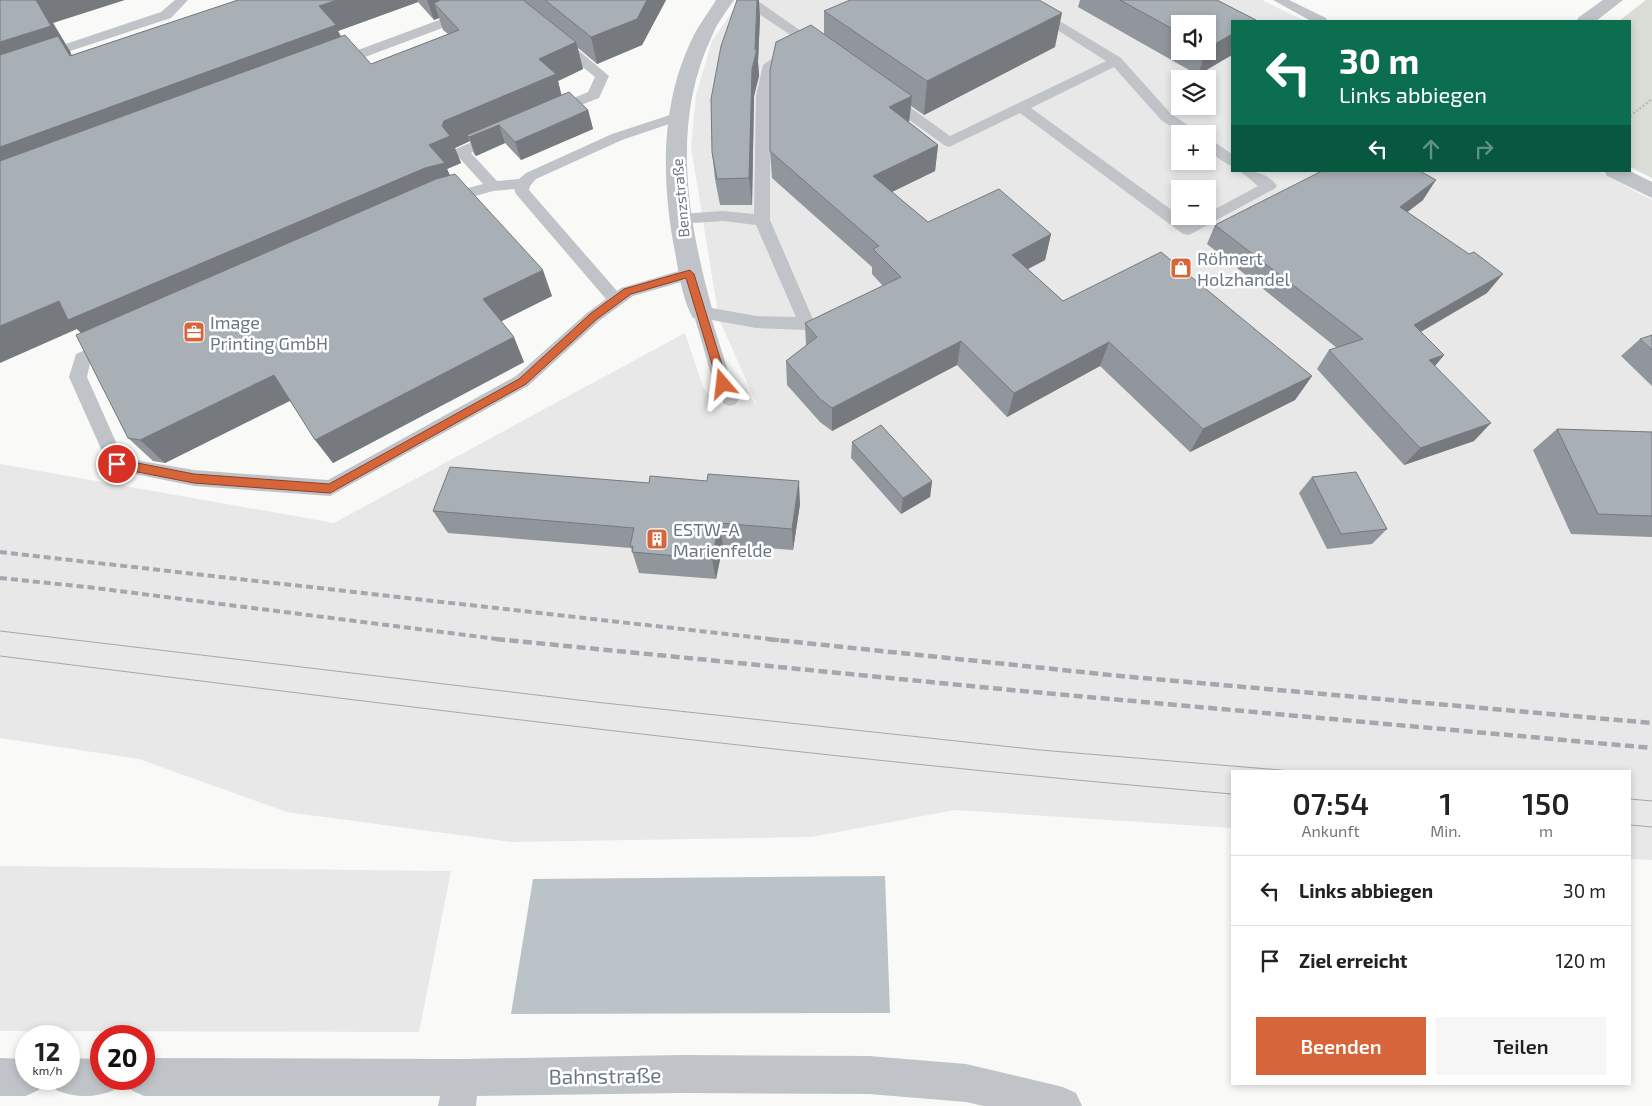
<!DOCTYPE html>
<html lang="de">
<head>
<meta charset="utf-8">
<style>
  body { margin:0; font-family:"Exo 2",sans-serif; background:#f6f6f6; color:#222; height:100vh; display:flex; flex-direction:column; font-size:19px; white-space:nowrap }
  * { box-sizing:border-box; margin:0 }
  p { font-size:16px; color:#767676 }
  .icon { flex:none; width:28px; height:28px; fill:none; stroke:currentColor; stroke-width:2; stroke-linecap:round; stroke-linejoin:round }
  .map { position:relative; flex:1; overflow:hidden }
  .drawer { position:absolute; left:1231px; top:770px; width:400px; height:315px; display:flex; flex-direction:column; background:#fff; border-radius:0px; box-shadow:0 2px 8px #0003 }
  .drawer>* { flex:none }
  .guide { position:absolute; left:1231px; top:20px; width:400px; height:152px; border-radius:0px; box-shadow:0 2px 8px #0003; background:#0b6e4f; color:#fff; overflow:hidden }
  .controls { position:absolute; left:1171px; top:15px; display:grid; gap:10px }
  .controls a { display:grid; place-items:center; width:45px; height:45px; border-radius:0px; background:#fff; box-shadow:0 2px 8px #0003; font-size:25px }
  .speed { position:absolute; left:15px; top:1025px; display:flex; gap:10px; font-size:25px; font-weight:700; text-align:center }
  .speed>* { display:grid; place-content:center; width:65px; height:65px; border-radius:50%; background:#fff; box-shadow:0 2px 8px #0003; line-height:1 }
  .speed small { font-size:12px; font-weight:400 }
  .speed .limit { border:8px solid #d22; background:#fff; color:#111 }
  .pin { position:absolute; display:grid; place-items:center; width:42px; height:42px; color:#fff; margin:-21px; border:2px solid #fff; border-radius:50%; box-shadow:0 1px 5px #0007 }
  .me { position:absolute; width:55px; margin:-28px; rotate:343deg; stroke-linejoin:round; filter:drop-shadow(0 0 4px #0008) }
  .turn { display:flex; align-items:center; gap:18px; height:105px; padding:0 25px; font-size:22px }
  .turn .icon { width:65px; height:65px; stroke-width:2.5 }
  .turn b { display:block; font-size:35px; line-height:42px }
  .lanes { display:flex; align-items:center; height:48px; padding:0 25px; background:#0003; justify-content:center; gap:25px; direction:ltr }
  .lanes .off { opacity:.35 }
  .eta { display:flex; justify-content:space-evenly; align-items:center; height:85px; text-align:center }
  .eta b { font-size:30px; font-weight:600; line-height:35px }
  .button { display:flex; gap:10px; margin-top:auto; padding:10px 25px }
  .button a { flex:1; height:58px; border-radius:0px; background:#d6663a; color:#fff; font-size:20px; font-weight:600; line-height:58px; text-align:center }
  .button a+a { background:#f6f6f6; color:#222 }
  ul { padding:0; list-style:none }
  li { display:flex; align-items:center; gap:15px; height:70px; padding:0 25px; border-top:1px solid #e0e0e0 }
  li div { flex:1 }
  li b { display:block; font-size:19px }
  li em { font-style:normal }
  .map>svg:first-child { display:block }
  .built { fill:#e7e8e7; fill-rule:evenodd }
  .green { fill:#d9ddd6 }
  .water { fill:#bac4c8 }
  .lines { fill:none; stroke-linecap:round; stroke-linejoin:round }
  .path { stroke:#b9bcbf; stroke-width:2.5; stroke-dasharray:2 2; stroke-linecap:butt }
  .lane { fill:#c0c4c8; fill-rule:evenodd }
  .street { fill:#c0c4c8; fill-rule:evenodd }
  .tram { stroke:#a2a8ae; stroke-width:1 }
  .rail-far1 { stroke:#a2a8ae; stroke-width:4; stroke-dasharray:7 4; stroke-linecap:butt }
  .rail { stroke:#a2a8ae; stroke-width:4.5; stroke-dasharray:9 4.5; stroke-linecap:butt }
  .wall { fill:#90969c; fill-rule:evenodd }
  .shaded-wall { fill:#767a7f }
  .building { fill:#a8afb5; stroke:#767a7f }
  .route { fill:#d6663a; stroke:#8b4226 }
  .labels { text-anchor:middle; dominant-baseline:central; stroke-width:5; stroke-linejoin:round; paint-order:stroke }
  .far-street-label { font-size:15px; fill:#6a7885; stroke:#fff }
  .poi-label { font-size:18px; fill:#6a7885; stroke:#fff; text-anchor:start }
  .near-street-label { font-size:21px; fill:#6a7885; stroke:#fff }
</style>
</head>
<body>
<div class="map">
<svg width="1652" height="1106" viewBox="0 0 1652 1106">
  <rect width="100%" height="100%" fill="#f9f9f7"/>
  <g class="built">
    <path d="M740 0H1262L1305 21H1232V171H1597L1652 200V860L1630 859V771H1232V828L955 810 811 837 512 842 287 812 139 759 0 738V464L334 523 685 333 703 387 718 406 746 390 758 407 719 319 691 147 696 95 712 41ZM1180 24H1208V51H1180ZM1180 79H1208V106H1180ZM1180 134H1208V161H1180ZM1180 189H1208V216H1180Z"/>
    <path d="M0 866 451 871 419 1032 0 1031Z"/>
  </g>
  <path class="green" d="M1646 0H1652V178L1630 167V21H1619Z"/>
  <path class="water" d="M885 876 890 1013 511 1014 533 879Z"/>
  <g class="lines">
    <path class="path" d="M1630 116 1652 99"/>
    <g class="lane">
      <path d="M175 0H188L171 18 0 74V66L161 12Z"/>
      <path d="M493 0H511L509 3 341 66 336 67 329 63 331 60Z"/>
      <path d="M738 0H754L761 3 814 40 776 67 770 96V220L815 324 813 328 807 330 756 328 712 320 732 384 739 399 736 404 730 406 724 404 714 384 693 312 695 308 701 306 756 316 796 317 756 225 723 221 679 224 674 223 671 219 674 215 679 214 723 211 754 214 756 96 763 65 798 40Z"/>
      <path d="M1010 0H1025L1121 58 1171 114 1197 131 1199 134H1182L1161 120 1114 67 1031 108 1180 216 1190 223 1202 216H1208V213L1258 186 1240 171C1254 171 1268 173 1277 186L1274 189 1189 235 1183 234 1020 113 949 147 944 145 883 101 881 98 883 95H893L950 136 1106 61Z"/>
      <path d="M1273 0H1289L1326 18 1327 21H1311Z"/>
      <path d="M559 37 564 38 609 76 599 98 553 116 548 115 546 112 548 109 588 92 595 77 554 44 552 41 554 38Z"/>
      <path d="M679 112 684 113 686 116 684 119 622 140 536 179 530 186 529 190 617 291 621 288 689 268 695 270 697 274 695 278 633 296 599 321 528 386 330 496 194 486 110 469 69 377 76 354 105 341 111 340 117 341 120 346 117 351 90 363 87 377 123 458 194 470 328 480 516 376 587 313 606 299 516 194 514 189 493 191 447 204 442 203 439 199 442 195 483 184 454 152 456 149 492 133H502L504 136 502 139 471 153 497 181 519 179 526 173 612 134Z"/>
      <path d="M1208 139 1213 141 1232 154V166L1227 164 1208 151Z"/>
    </g>
    <g class="street">
      <path d="M716 0H734C726 12 717 23 712 36 670 124 688 222 713 312L709 318 701 320 693 318C682 299 679 273 675 252 661 180 660 102 694 35 700 23 709 12 716 0Z"/>
      <path d="M1603 0H1623L1596 21H1576L1579 17Z"/>
      <path d="M1604 171H1630L1652 182V198L1607 176Z"/>
      <path d="M681 1055 869 1056 966 1064 1063 1087 1076 1093 1082 1106H984L966 1102 869 1094 681 1093 477 1096 476 1106H438L440 1096H144L131 1090 126 1079H144V1058L462 1059Z"/>
      <path d="M0 1058 26 1059V1079H44L39 1090 26 1096H0Z"/>
      <path d="M69 1058 101 1059V1079H119L114 1090C95 1098 75 1098 56 1090L51 1079H69Z"/>
    </g>
    <g class="tram">
      <path d="M0 631 595 702 1040 750 1292 771"/>
      <path d="M0 656C410 707 820 759 1232 794"/>
      <path d="M1630 799 1652 801"/>
      <path d="M1630 825 1652 827"/>
    </g>
    <g class="rail-far1">
      <path d="M0 552 779 640"/>
      <path d="M0 578 87 587 505 640"/>
    </g>
    <g class="rail">
      <path d="M496 639 1011 690 1652 748"/>
      <path d="M767 639 1120 676 1652 723"/>
    </g>
  </g>
  <g class="wall">
    <path d="M238 0H666L642 45 597 64 578 48 583 69 558 81 561 95 588 110 593 129 521 160 505 143 476 156 474 154 470 141 455 148 461 163 447 169 450 175 552 296 501 321 524 362 333 463 290 401 165 463 153 461 128 438 81 333 77 329 53 23 71 53H70L72 55ZM418 2 434 20 439 18 443 30 448 34 371 64 341 36 338 31Z"/>
    <path d="M1080 0H1217L1256 21 1198 75 1078 7ZM1180 24H1208V51H1180Z"/>
    <path d="M824 11 1055 47 924 115 911 106 909 122 938 145 935 171 892 192 928 222 1051 234 1045 260 1027 269 1063 301 1312 376 1295 400 1190 452 1100 366 1007 417 957 365 832 431 820 422 787 385 786 361 806 346 805 323 883 286 872 274V267L772 178 770 151 824 34Z"/>
    <path d="M760 17 758 62 759 76 754 96 752 205H720L715 179 712 152Z"/>
    <path d="M1423 200 1407 212 1487 293 1421 332 1444 355 1435 366 1474 441 1404 465 1317 369 1329 350 1337 348 1207 244 1215 225Z"/>
    <path d="M1652 335V386L1621 356 1640 339Z"/>
    <path d="M1557 429 1652 432V537L1571 534 1533 450Z"/>
    <path d="M852 442 932 481 930 497 901 514 851 458Z"/>
    <path d="M1312 477 1387 529 1372 544 1327 549 1299 493Z"/>
    <path d="M800 504 793 550 723 545 716 579 639 573 631 548 448 533 433 511Z"/>
  </g>
  <g class="shaded-wall">
    <path d="M36 0H125L53 23 71 53H70L78 63 0 76V42Z"/>
    <path d="M337 0H417L418 2 338 31 348 52 0 182V147L319 6Z"/>
    <path d="M427 0H488L434 3 439 18 434 20Z"/>
    <path d="M647 0H666L642 45 597 64 591 37Z"/>
    <path d="M757 0H759L760 17 758 62 759 76 754 96 752 205 749 178 752 69 755 50Z"/>
    <path d="M1062 13 1055 47 924 115 927 81Z"/>
    <path d="M1232 34V55L1198 75 1206 51H1208V48Z"/>
    <path d="M576 42 583 69 558 81 563 101 499 125 505 143 476 156 469 137 467 135 470 141 455 148 461 163 447 169 456 189 93 345 77 329 0 363V326L59 301 425 168 429 145 442 126 444 121 539 59Z"/>
    <path d="M912 96 909 122 889 107Z"/>
    <path d="M588 110 593 129 521 160 515 142Z"/>
    <path d="M938 145 935 171 871 202 873 176Z"/>
    <path d="M1436 180 1423 200 1388 227 1400 207Z"/>
    <path d="M1051 234 1045 260 1006 281 1012 255Z"/>
    <path d="M543 270 552 296 494 325 483 299Z"/>
    <path d="M1503 274 1487 293 1399 344 1414 325Z"/>
    <path d="M514 337 524 362 333 463 315 440Z"/>
    <path d="M961 341 957 365 832 431V408Z"/>
    <path d="M1109 342 1100 366 1007 417 1014 393Z"/>
    <path d="M1444 355 1429 373V360Z"/>
    <path d="M274 375 293 399 165 463 140 440Z"/>
    <path d="M1312 376 1295 400 1190 452 1203 429Z"/>
    <path d="M1491 423 1474 441 1404 465 1420 448Z"/>
    <path d="M799 481 800 504 793 550 792 529Z"/>
    <path d="M932 481 930 497 901 514 903 498Z"/>
    <path d="M719 523 723 545 716 579 712 559Z"/>
  </g>
  <g class="building">
    <path d="M0 0H36L51 26 0 42Z"/>
    <path d="M238 0H337L319 6 336 25 0 147V55L58 36 70 56Z"/>
    <path d="M441 0H523L576 42 539 59 556 74 444 121 442 126 450 136 429 145 445 163 425 168 68 320 59 301 0 326V161L345 35 371 64 459 30 434 3Z"/>
    <path d="M545 0H647L637 19 591 37Z"/>
    <path d="M737 0H757L755 50 757 49 752 69 749 178 717 179 712 152 711 99 721 46Z"/>
    <path d="M850 0H1039L1062 13 927 81 824 11Z"/>
    <path d="M1120 0H1217L1256 20 1255 21H1232V34L1208 48V24H1180V33Z"/>
    <path d="M811 25 912 96 889 107 938 145 873 176 928 222 999 189 1051 234 1012 255 1063 301 1161 252 1312 376 1203 429 1109 342 1014 393 961 341 832 408 820 399 786 361 817 337 805 323 901 277 873 249 879 246 770 151V70L776 42Z"/>
    <path d="M569 92 588 110 515 142 499 125 469 137 467 135Z"/>
    <path d="M1322 171H1420L1436 180 1400 207 1469 254 1474 252 1503 274 1414 325 1444 355 1429 360 1491 423 1420 448 1329 350 1363 339 1215 225Z"/>
    <path d="M455 174 543 270 483 299 514 337 315 440 274 375 140 440 128 438 76 335 436 179Z"/>
    <path d="M1652 335V350L1640 339Z"/>
    <path d="M881 425 932 481 903 498 852 442Z"/>
    <path d="M1557 429 1652 432V516L1598 514Z"/>
    <path d="M450 467 649 483 650 476 707 481 708 474 799 481 792 529 719 523 712 559 632 552 633 546H630L634 528 433 511Z"/>
    <path d="M1356 472 1387 529 1341 534 1312 477Z"/>
  </g>
  <path class="route" d="M690 270 694 274 728 384 726 386 723 387 718 384 686 278 631 294 597 319 526 384 330 493 194 483 117 468 112 464 117 459 194 474 329 484 519 379 590 314 624 289Z"/>
  <defs>
    <g id="shop-square" transform="scale(1.125)"><rect x="-9" y="-9" width="18" height="18" rx="4" fill="#d6663a" stroke="#fff"/><path d="M-5-2.5h2.3a2.7 3.5 0 0 1 5.4 0H5L5.5 6h-11ZM-1.5-2.5h3a1.5 2.3 0 0 0-3 0Z" fill="#fff"/></g>
    <g id="office-square" transform="scale(1.125)"><rect x="-9" y="-9" width="18" height="18" rx="4" fill="#d6663a" stroke="#fff"/><path d="M-6-3h4V-5.5h4V-3h4V5H-6ZM-1-4.5V-3h2v-1.5ZM-6 0V1H6V0Z" fill="#fff"/></g>
    <g id="building-square" transform="scale(1.125)"><rect x="-9" y="-9" width="18" height="18" rx="4" fill="#d6663a" stroke="#fff"/><path d="M-4-6H4V6H1V3H-1V6H-4ZM-2.5-4.3h1.7v1.8h-1.7ZM.8-4.3h1.7v1.8H.8ZM-2.5-1h1.7V.8h-1.7ZM.8-1h1.7V.8H.8Z" fill="#fff"/></g>
  </defs>
  <g fill-rule="evenodd">
    <use href="#shop-square" x="1181" y="268"/>
    <use href="#office-square" x="194" y="332"/>
    <use href="#building-square" x="657" y="539"/>
  </g>
  <g class="labels">
    <g class="far-street-label">
      <text transform="translate(680 198) rotate(-95)">Benzstraße</text>
    </g>
    <g class="poi-label">
      <text x="1197" y="258">Röhnert<tspan x="1197" dy="21">Holzhandel</tspan></text>
      <text x="210" y="322">Image<tspan x="210" dy="21">Printing GmbH</tspan></text>
      <text x="673" y="529">ESTW-A<tspan x="673" dy="21">Marienfelde</tspan></text>
    </g>
    <g class="near-street-label">
      <text transform="translate(605 1075) rotate(-1)">Bahnstraße</text>
    </g>
  </g>
</svg>
<div class="controls">
<a><svg class="icon" aria-label="sound" viewBox="0 0 24 24"><path d="M4 9h4l5-4v14l-5-4H4zM17 9q2 3 0 6"/></svg></a>
<a><svg class="icon" aria-label="layers" viewBox="0 0 24 24"><path d="M12 4l9 5-9 5-9-5zM3 14l9 5 9-5"/></svg></a>
<a>+</a>
<a>−</a>
</div>
<div class="speed"><div>12<small>km/h</small></div><div class="limit">20</div></div>
<div class="pin" style="left:117px;top:464px;background:#d93025"><svg class="icon" aria-label="arrive" viewBox="0 0 24 24"><path d="M6 21V4h12l-3 4 3 4H6"/></svg></div>
<svg class="me" style="left:723px;top:384px" viewBox="-20 -20 40 40"><path d="M0-17L14 15 0 8-14 15z" fill="#d6663a" stroke="#fff" stroke-width="4"/></svg>
<div class="guide">
<div class="turn"><svg class="icon" aria-label="left" viewBox="0 0 24 24"><path d="M17 20v-9H6M10 6l-5 5 5 5"/></svg><div><b>30 m</b>Links abbiegen</div></div>
<div class="lanes"><svg class="icon" aria-label="left" viewBox="0 0 24 24"><path d="M17 20v-9H6M10 6l-5 5 5 5"/></svg><svg class="icon off" aria-label="ahead" viewBox="0 0 24 24"><path d="M12 20V5M6 11l6-6 6 6"/></svg><svg class="icon off" aria-label="right" viewBox="0 0 24 24"><path d="M7 20v-9h11M14 6l5 5-5 5"/></svg></div>
</div>
<section class="drawer">
<div class="eta">
<div><b>07:54</b><p>Ankunft</p></div>
<div><b>1</b><p>Min.</p></div>
<div><b>150</b><p>m</p></div>
</div>
<ul>
<li><svg class="icon" aria-label="left" viewBox="0 0 24 24"><path d="M17 20v-9H6M10 6l-5 5 5 5"/></svg><div><b>Links abbiegen</b></div><em>30 m</em></li>
<li><svg class="icon" aria-label="arrive" viewBox="0 0 24 24"><path d="M6 21V4h12l-3 4 3 4H6"/></svg><div><b>Ziel erreicht</b></div><em>120 m</em></li>
</ul>
<div class="button"><a>Beenden</a><a>Teilen</a></div>
</section>
</div>
</body>
</html>
